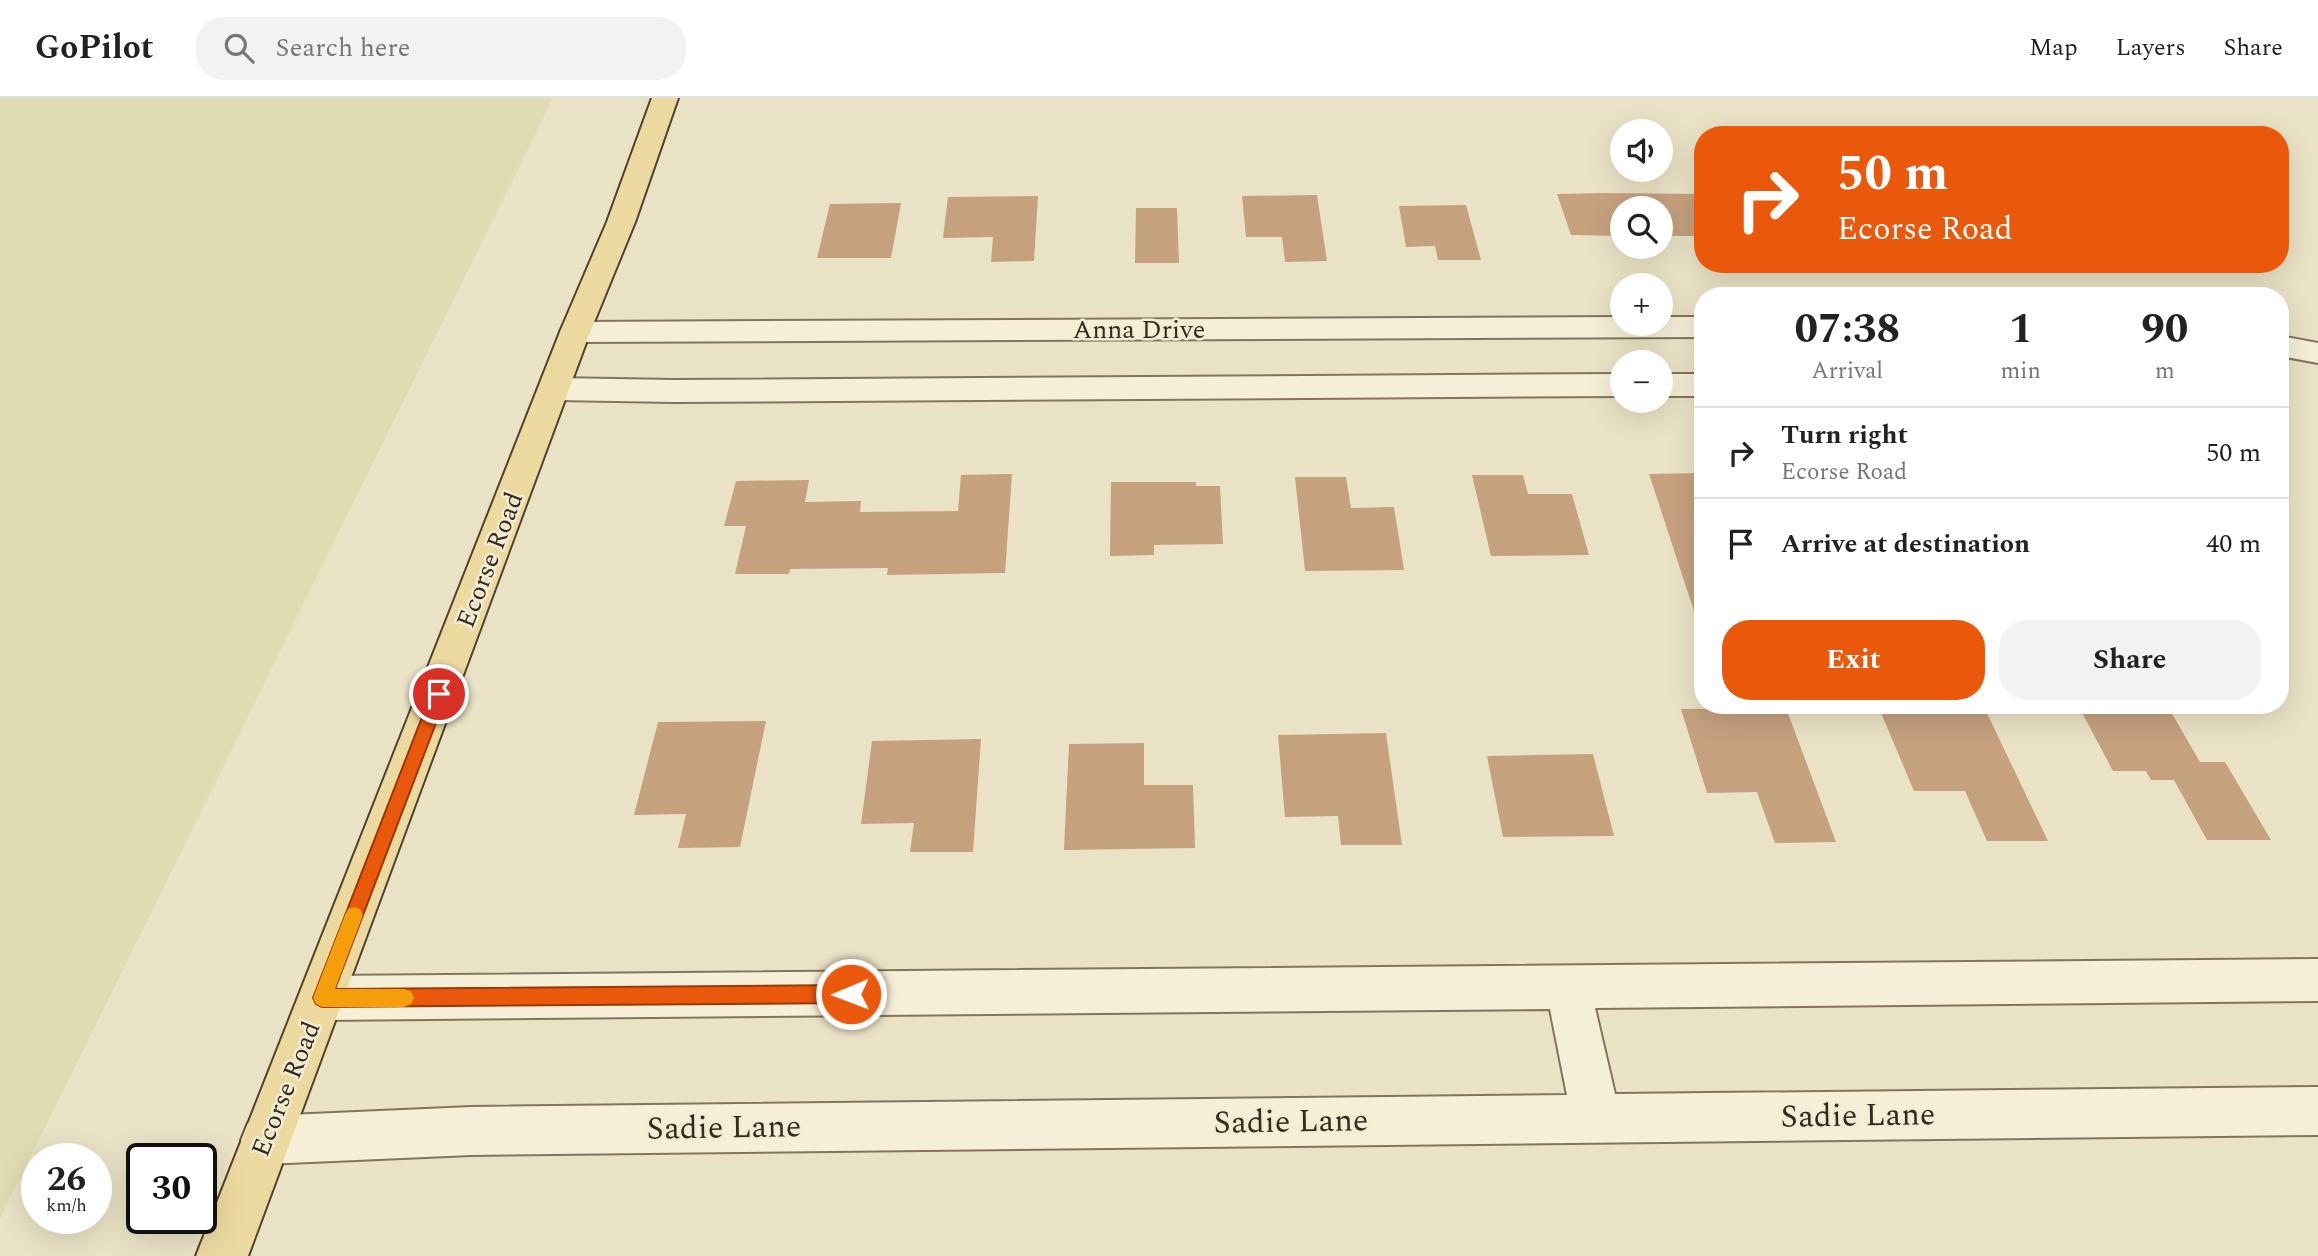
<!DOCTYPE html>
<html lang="en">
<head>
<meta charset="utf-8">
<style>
  body { margin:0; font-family:Spectral,serif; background:#f2f2f2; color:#222; height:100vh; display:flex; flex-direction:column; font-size:26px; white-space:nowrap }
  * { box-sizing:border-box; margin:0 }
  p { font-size:23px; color:#767676 }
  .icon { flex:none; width:38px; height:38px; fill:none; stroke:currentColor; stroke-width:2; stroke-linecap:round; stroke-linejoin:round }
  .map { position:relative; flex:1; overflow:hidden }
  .sheet { position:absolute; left:1694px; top:189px; width:595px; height:427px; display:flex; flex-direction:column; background:#fff; border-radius:28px; box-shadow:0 7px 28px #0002 }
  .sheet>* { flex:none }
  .top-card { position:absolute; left:1694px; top:28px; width:595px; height:147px; border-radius:28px; box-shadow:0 7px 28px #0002; background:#ea580c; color:#fff; overflow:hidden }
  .fabs { position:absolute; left:1610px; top:21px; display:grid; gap:14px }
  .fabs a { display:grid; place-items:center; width:63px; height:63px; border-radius:50%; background:#fff; box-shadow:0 7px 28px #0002; font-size:35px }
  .speed { position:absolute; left:21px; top:1045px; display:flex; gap:14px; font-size:35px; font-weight:700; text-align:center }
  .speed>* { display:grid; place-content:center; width:91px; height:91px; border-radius:50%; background:#fff; box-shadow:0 7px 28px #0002; line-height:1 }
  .speed small { font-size:18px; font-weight:400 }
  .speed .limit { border:4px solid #111; border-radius:10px; background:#fff; color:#111 }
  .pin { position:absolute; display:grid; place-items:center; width:60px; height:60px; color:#fff; margin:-30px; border:4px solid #fff; border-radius:50%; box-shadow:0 2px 7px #0007 }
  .me { position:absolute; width:77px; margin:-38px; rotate:269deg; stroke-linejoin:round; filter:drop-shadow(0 0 5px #0008) }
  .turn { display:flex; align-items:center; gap:24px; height:147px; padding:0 28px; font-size:32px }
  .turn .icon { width:91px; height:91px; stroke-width:2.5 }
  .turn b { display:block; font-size:49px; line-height:60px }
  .eta { display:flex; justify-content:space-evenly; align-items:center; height:119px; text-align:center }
  .eta b { font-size:42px; font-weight:700; line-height:49px }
  .cta { display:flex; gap:14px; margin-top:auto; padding:14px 28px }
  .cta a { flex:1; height:80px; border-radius:28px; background:#ea580c; color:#fff; font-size:28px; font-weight:700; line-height:80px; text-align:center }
  .cta a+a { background:#f2f2f2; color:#222 }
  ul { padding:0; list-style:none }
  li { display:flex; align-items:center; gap:21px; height:91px; padding:0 28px; border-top:2px solid #e0e0e0 }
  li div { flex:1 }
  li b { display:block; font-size:26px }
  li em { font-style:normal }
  header { display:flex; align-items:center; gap:42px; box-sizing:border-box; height:98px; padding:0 35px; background:#fff; border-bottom:2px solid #e0e0e0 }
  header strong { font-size:33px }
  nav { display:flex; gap:38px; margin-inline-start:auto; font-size:24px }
  .search { width:490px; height:63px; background:#f2f2f2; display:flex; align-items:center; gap:18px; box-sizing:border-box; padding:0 24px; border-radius:28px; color:#767676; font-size:26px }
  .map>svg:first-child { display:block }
  .farmland { fill:#dfdcb3 }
  .building { fill:#c5a17e }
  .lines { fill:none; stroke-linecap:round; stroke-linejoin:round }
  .minor-casing { stroke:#84745c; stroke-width:4 }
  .major-casing { stroke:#524330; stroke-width:4 }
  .minor { fill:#f6efd7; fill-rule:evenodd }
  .major { fill:#ebd99f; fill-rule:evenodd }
  .route { fill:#ea580c; stroke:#983908; stroke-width:2 }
  .slow { fill:#f59e0b }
  .labels { text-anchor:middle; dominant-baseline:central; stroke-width:5; stroke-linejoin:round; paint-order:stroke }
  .street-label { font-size:26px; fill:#352b1f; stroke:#f2ecd4 }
  .near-street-label { font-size:32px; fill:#352b1f; stroke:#f2ecd4 }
</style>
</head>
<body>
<header>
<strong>GoPilot</strong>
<div class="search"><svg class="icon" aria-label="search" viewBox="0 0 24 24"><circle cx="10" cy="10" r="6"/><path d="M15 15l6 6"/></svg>Search here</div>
<nav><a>Map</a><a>Layers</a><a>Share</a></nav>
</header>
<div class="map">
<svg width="2318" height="1158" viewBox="0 0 2318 1158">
  <rect width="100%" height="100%" fill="#eae2c5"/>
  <path class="farmland" d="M0 0H553L0 1121Z"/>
  <g class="building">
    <path d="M1604 95 1703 96V138H1661V110H1622V138L1571 137 1557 96Z"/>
    <path d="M1317 97 1327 163 1285 164 1282 139H1246L1242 98Z"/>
    <path d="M1038 98 1034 163 991 164 993 139 943 140 948 99Z"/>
    <path d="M901 105 891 160H817L830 106Z"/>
    <path d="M1466 107 1481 162H1438L1435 148 1406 149 1399 108Z"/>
    <path d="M1136 110H1177L1179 165H1135Z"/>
    <path d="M1703 375V511L1694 513 1649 376Z"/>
    <path d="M1012 376 1005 475 887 477 888 470 790 471 789 476H735L746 428H724L736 383 809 382 805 404 861 403 860 414 958 413 961 377Z"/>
    <path d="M1472 377H1523L1528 396H1572L1589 457 1491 458Z"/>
    <path d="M1295 379H1346L1351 410 1394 409 1404 472 1305 473Z"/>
    <path d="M1111 384H1196V388H1220L1223 446 1154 447V457L1110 458Z"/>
    <path d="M2078 607H2167L2200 664H2225L2271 742H2207L2174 682H2151L2146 673H2113Z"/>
    <path d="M1984 609 2048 743H1987L1965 693H1914L1879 610Z"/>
    <path d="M1786 610 1836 744 1775 745 1757 694 1707 695 1681 611Z"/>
    <path d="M766 623 740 749 678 750 686 716 634 717 658 624Z"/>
    <path d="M1386 635 1402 747H1341L1338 718 1285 719 1278 637Z"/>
    <path d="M981 641 973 754H910L914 725 861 726 872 643Z"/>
    <path d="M1144 645V687H1193L1195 750 1064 752 1069 646Z"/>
    <path d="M1593 656 1614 738 1503 739 1487 658Z"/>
  </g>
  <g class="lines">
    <g class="minor-casing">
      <g id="minor">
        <path d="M1622 219V226H1661V219H1703V239L575 244 564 241 560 234 564 227 575 224Z"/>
        <path d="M2280 238 2318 245V265L2280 258Z"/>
        <path d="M1622 276V298L675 304 555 302 544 299 539 291 544 283 555 280 675 282Z"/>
        <rect x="1661" y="276" width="42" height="22"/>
        <path d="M2318 861V903L1595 910 1615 996 2318 989V1037L471 1057 265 1066 248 1059 241 1042 248 1025 265 1018 471 1009 1567 997 1550 911 322 922 306 915 299 900 306 885 322 878Z"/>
      </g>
    </g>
    <g class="major-casing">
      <path id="major" d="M652 0H678L635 124 590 234 248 1158H196L560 234 607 124Z"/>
    </g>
    <use href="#minor" class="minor"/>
    <use href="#major" class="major"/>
  </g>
  <path class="route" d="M439 589 444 591 447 596 335 891 851 887 858 890 861 896 858 902 851 905 322 909 316 906 313 900 431 596 433 591Z"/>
  <path class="slow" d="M354 809 360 811 363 817 335 891H404L411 893 414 900 411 906 404 909H322L316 906 313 900 345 817 348 811Z"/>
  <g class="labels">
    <g class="street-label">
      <text x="1139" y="232">Anna Drive</text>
      <text transform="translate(490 462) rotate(-69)">Ecorse Road</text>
      <text transform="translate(286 991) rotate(-68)">Ecorse Road</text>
    </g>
    <g class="near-street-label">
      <text transform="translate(1858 1018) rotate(-1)">Sadie Lane</text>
      <text transform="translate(1291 1024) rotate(-1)">Sadie Lane</text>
      <text transform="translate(724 1030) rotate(-1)">Sadie Lane</text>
    </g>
  </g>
</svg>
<div class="fabs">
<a><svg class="icon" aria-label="sound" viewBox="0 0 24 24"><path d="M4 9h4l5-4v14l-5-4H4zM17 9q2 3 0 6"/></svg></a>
<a><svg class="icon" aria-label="search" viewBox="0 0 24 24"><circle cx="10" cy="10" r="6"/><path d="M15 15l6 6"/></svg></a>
<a>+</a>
<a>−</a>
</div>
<div class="speed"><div>26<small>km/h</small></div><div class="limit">30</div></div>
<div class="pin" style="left:439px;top:596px;background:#d93025"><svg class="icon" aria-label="arrive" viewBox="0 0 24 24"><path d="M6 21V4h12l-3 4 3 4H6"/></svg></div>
<svg class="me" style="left:851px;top:896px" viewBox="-20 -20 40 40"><circle r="17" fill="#ea580c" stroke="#fff" stroke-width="3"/><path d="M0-11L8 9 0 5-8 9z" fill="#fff"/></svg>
<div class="top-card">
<div class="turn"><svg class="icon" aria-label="right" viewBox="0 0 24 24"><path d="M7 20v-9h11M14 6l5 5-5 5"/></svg><div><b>50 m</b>Ecorse Road</div></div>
</div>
<section class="sheet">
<div class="eta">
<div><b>07:38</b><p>Arrival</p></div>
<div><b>1</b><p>min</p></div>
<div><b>90</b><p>m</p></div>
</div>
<ul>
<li><svg class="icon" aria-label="right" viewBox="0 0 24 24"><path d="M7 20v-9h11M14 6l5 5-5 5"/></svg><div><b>Turn right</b><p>Ecorse Road</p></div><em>50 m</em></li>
<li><svg class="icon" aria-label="arrive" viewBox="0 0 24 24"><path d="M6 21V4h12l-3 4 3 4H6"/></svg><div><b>Arrive at destination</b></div><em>40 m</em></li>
</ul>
<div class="cta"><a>Exit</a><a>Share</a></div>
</section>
</div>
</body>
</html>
